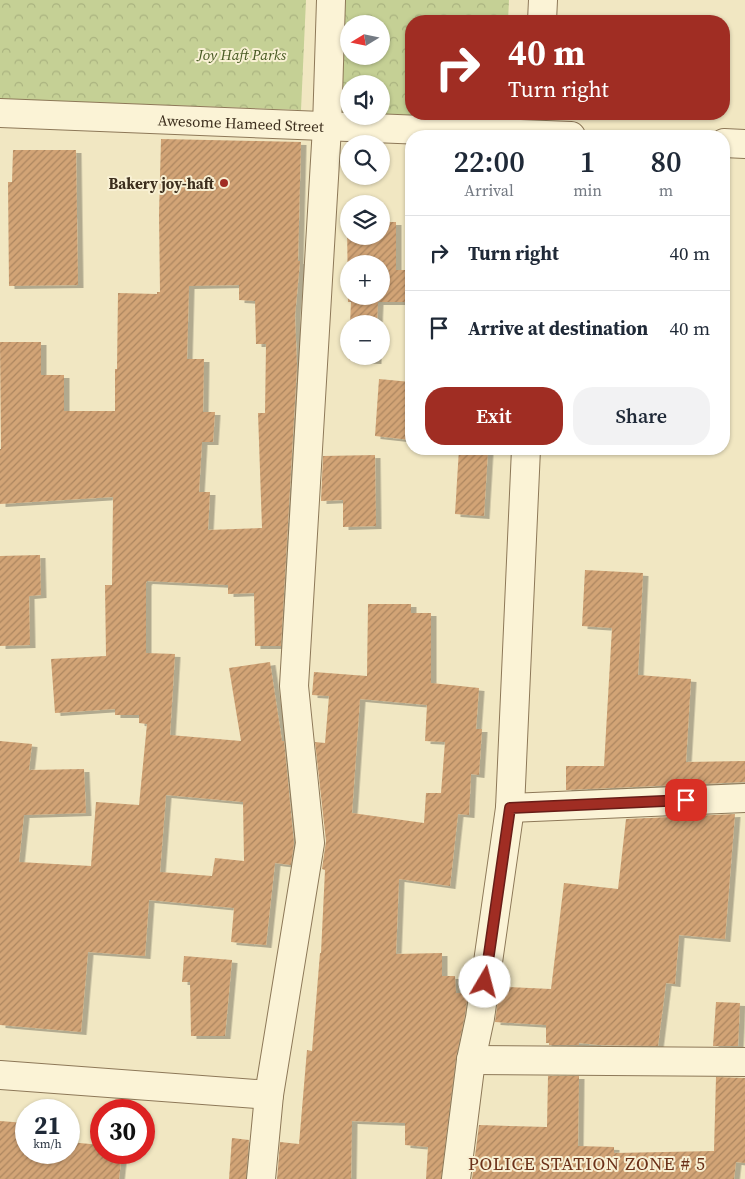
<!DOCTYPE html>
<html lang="en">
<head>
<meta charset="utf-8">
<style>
  body { margin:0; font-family:"Source Serif 4",serif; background:#f2f2f3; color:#1f2937; height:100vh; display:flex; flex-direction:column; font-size:19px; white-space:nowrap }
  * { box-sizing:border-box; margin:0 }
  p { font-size:16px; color:#747a83 }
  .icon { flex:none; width:28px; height:28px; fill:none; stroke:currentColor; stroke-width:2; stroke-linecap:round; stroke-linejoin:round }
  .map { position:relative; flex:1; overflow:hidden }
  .side { position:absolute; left:405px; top:130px; width:325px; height:325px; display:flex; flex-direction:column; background:#fff; border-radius:20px; box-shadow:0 1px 4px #0004 }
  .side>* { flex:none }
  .guide { position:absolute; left:405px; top:15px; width:325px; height:105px; border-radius:20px; box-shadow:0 1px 4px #0004; background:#a02d23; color:#fff; overflow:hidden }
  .needle { width:32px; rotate:260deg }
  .buttons { position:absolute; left:340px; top:15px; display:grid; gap:10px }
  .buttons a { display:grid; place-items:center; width:50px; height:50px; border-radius:50%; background:#fff; box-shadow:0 1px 4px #0004; font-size:25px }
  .speed { position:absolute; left:15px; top:1099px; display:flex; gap:10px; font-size:25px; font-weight:700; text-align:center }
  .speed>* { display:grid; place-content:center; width:65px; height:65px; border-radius:50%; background:#fff; box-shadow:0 1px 4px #0004; line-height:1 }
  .speed small { font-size:12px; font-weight:400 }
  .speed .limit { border:8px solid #d22; background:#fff; color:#111 }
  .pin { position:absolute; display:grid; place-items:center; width:42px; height:42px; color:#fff; margin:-21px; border-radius:10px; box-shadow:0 2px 8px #0006 }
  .me { position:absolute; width:55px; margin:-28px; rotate:8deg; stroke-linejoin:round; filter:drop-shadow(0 0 4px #0008) }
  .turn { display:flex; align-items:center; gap:18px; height:105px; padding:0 20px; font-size:22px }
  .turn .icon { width:65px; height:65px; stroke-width:2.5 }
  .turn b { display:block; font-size:35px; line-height:42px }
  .eta { display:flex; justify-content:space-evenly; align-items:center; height:85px; text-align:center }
  .eta b { font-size:30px; font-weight:600; line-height:35px }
  .primary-button { display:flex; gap:10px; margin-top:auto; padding:10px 20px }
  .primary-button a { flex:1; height:58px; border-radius:20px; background:#a02d23; color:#fff; font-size:20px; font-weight:600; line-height:58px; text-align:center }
  .primary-button a+a { background:#f2f2f3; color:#1f2937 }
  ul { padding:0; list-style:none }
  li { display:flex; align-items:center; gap:15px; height:75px; padding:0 20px; border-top:1px solid #e0e1e3 }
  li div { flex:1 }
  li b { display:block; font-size:19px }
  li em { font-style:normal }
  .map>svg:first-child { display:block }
  .park { fill:url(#park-crowns); fill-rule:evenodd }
  .building { fill:url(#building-hatch); fill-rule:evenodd; filter:url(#shadow) }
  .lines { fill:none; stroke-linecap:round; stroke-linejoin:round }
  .street-casing { stroke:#8d7858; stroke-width:30 }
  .street { stroke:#fbf3d6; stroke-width:28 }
  .route-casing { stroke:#681d17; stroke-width:12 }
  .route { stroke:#a02d23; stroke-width:9 }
  .poi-dot { fill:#a02d23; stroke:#f8f0d3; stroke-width:2 }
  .labels { text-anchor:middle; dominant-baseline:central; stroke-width:4; stroke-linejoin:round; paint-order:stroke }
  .park-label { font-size:15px; font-style:italic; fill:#475922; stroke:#f8f0d3 }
  .street-label { font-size:15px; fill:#3c2e1d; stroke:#f8f0d3 }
  .poi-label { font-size:15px; font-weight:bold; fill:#3c2e1d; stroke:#f8f0d3; text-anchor:end }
  .quarter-label { font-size:18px; letter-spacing:1px; fill:#6b3119; stroke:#f8f0d3 }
</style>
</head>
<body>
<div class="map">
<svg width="745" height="1179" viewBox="0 0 745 1179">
  <defs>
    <pattern id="park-crowns" width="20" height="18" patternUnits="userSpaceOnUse" patternTransform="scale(1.25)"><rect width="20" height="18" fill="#c5d095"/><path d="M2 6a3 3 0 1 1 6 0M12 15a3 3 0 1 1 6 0" fill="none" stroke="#aab380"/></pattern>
    <pattern id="building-hatch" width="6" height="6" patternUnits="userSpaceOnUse" patternTransform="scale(1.25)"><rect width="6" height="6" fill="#d2a476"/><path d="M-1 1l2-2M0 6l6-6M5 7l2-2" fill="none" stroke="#ac8660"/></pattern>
    <filter id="shadow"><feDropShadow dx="5.5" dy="3" stdDeviation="0" flood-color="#0004"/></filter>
  </defs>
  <rect width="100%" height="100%" fill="#f1e7c2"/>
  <g class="park">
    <path d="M0 0H306L301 110 0 99Z"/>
    <path d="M338 0H509L508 21H411V114H505V119L381 114V84H349V113H334ZM349 24H381V56H349Z"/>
  </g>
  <g class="building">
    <path d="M161 139 301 142 298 261H300L295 316 297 366 281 646H255L254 593 228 594V585L147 581 146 583V653L175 654 170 735 241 741 229 668 270 662 282 741H284L294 843 291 865 275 863 266 945 231 942 234 908 149 900 145 956 88 952 81 1032 0 1025V741L32 744 29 770 84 769 86 813 24 815 19 862 91 866 96 802 139 805 147 724 139 723V715H115V709L55 713 51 659 106 656 105 585H112L113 497 0 504V449H1L0 342H41V375H64V411H115V369H117L118 293 157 294V292H160L159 214ZM239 285V300L255 301 256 344H266L265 413H258L262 528 208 530 210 492H199L202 442H213L215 412H203L204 359H187L189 286ZM166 795 243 802 244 861 215 858 212 876 160 872Z"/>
    <path d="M13 150H76L78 285 9 286 8 182H12Z"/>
    <path d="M347 222H349V236H381V222H396V270H411V302H378L377 324H350L351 302H348ZM349 264H381V296H349Z"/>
    <path d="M349 356H376V361L349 360Z"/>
    <path d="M379 379 411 382V440L375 436Z"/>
    <path d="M459 449 488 450 484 516 455 514Z"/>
    <path d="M375 455 376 526 343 527V500L321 501 323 456Z"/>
    <path d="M40 555 41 595 29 596 30 645 0 646V556Z"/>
    <path d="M585 570 643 573 638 675 691 679 686 762 745 761V782L566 790V766H604L612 628 582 626Z"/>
    <path d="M368 604H411V613H431V683L479 688 476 729H482L479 775 471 774 469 815 458 814 450 886 399 879 396 954 442 953V976H455L456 993H468L465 1015 456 1058 441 1179H426L428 1147 405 1145V1123L352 1121 351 1179H277L280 1142 299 1144 307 1050 312 1051 320 953H321L325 870 322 869 326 841 315 742 325 743 329 696 312 695 314 672 367 676ZM360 699 427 705 425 741 445 742 441 793H426L424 823 352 813Z"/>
    <path d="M735 814 725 939 679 935 675 984 666 983 658 1046 599 1045 579 1043V1045H549V1043H546V1025L495 1022 499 992H507L508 987 551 989 564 883 618 889 626 819Z"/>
    <path d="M184 956 232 960 225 1036H191L190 982H182Z"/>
    <path d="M716 1002 740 1003 738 1046H713Z"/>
    <path d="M548 1076H579L578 1146 614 1147V1153L714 1151 716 1077 745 1078V1163L736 1162 734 1179H472L479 1125 547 1127Z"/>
    <path d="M0 1121 26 1123V1152H69V1142L101 1145V1152H122L119 1179H0Z"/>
    <path d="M232 1138 249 1140 246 1179H229Z"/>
  </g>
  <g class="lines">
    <g class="street-casing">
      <g id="street">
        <path d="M542 21 543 0"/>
        <path id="s1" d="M0 113 571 136"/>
        <path d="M724 143 745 144"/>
        <path d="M510 808 745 798"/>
        <path d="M471 1060 745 1062"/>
        <path d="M0 1075 269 1095"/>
        <path d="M261 1179 269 1095 310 843 294 686 327 127 331 0"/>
        <path d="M456 1179 471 1060 480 1018 510 808 526 449"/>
      </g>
    </g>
    <use href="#street" class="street"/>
  </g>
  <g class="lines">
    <g class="route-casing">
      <path id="route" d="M485 982 510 808 686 800"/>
    </g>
    <use href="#route" class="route"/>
  </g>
  <circle class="poi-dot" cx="224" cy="183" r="5"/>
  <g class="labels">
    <g class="park-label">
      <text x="242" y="54">Joy Haft Parks</text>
    </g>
    <g class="street-label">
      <text stroke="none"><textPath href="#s1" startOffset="241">Awesome Hameed Street</textPath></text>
    </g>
    <g class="poi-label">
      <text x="214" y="183">Bakery joy-haft</text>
    </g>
    <g class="quarter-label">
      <text x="587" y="1163">POLICE STATION ZONE # 5</text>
    </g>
  </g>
</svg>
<div class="buttons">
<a><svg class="needle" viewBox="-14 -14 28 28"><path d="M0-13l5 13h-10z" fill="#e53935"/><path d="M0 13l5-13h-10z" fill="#747a83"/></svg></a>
<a><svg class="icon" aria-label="sound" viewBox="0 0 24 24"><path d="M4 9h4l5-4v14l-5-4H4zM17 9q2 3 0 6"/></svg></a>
<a><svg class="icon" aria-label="search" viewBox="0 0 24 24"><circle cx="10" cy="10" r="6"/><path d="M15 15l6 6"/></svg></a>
<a><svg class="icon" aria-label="layers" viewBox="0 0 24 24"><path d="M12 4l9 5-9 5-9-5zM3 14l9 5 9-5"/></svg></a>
<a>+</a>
<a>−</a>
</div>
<div class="speed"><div>21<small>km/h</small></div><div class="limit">30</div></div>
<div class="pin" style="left:686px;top:800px;background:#d93025"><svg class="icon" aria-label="arrive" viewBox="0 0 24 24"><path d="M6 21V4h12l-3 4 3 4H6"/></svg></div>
<svg class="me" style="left:485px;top:982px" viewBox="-20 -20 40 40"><circle r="19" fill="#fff"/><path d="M0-13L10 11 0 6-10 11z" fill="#a02d23"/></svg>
<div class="guide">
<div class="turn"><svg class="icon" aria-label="right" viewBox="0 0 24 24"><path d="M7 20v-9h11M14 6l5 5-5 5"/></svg><div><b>40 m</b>Turn right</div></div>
</div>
<section class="side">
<div class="eta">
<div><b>22:00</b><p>Arrival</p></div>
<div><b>1</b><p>min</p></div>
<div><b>80</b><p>m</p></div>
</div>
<ul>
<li><svg class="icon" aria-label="right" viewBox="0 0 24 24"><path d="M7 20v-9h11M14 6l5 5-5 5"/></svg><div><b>Turn right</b></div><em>40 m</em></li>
<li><svg class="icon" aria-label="arrive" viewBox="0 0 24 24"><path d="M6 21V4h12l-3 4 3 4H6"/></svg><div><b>Arrive at destination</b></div><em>40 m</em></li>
</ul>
<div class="primary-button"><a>Exit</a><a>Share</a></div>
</section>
</div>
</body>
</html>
